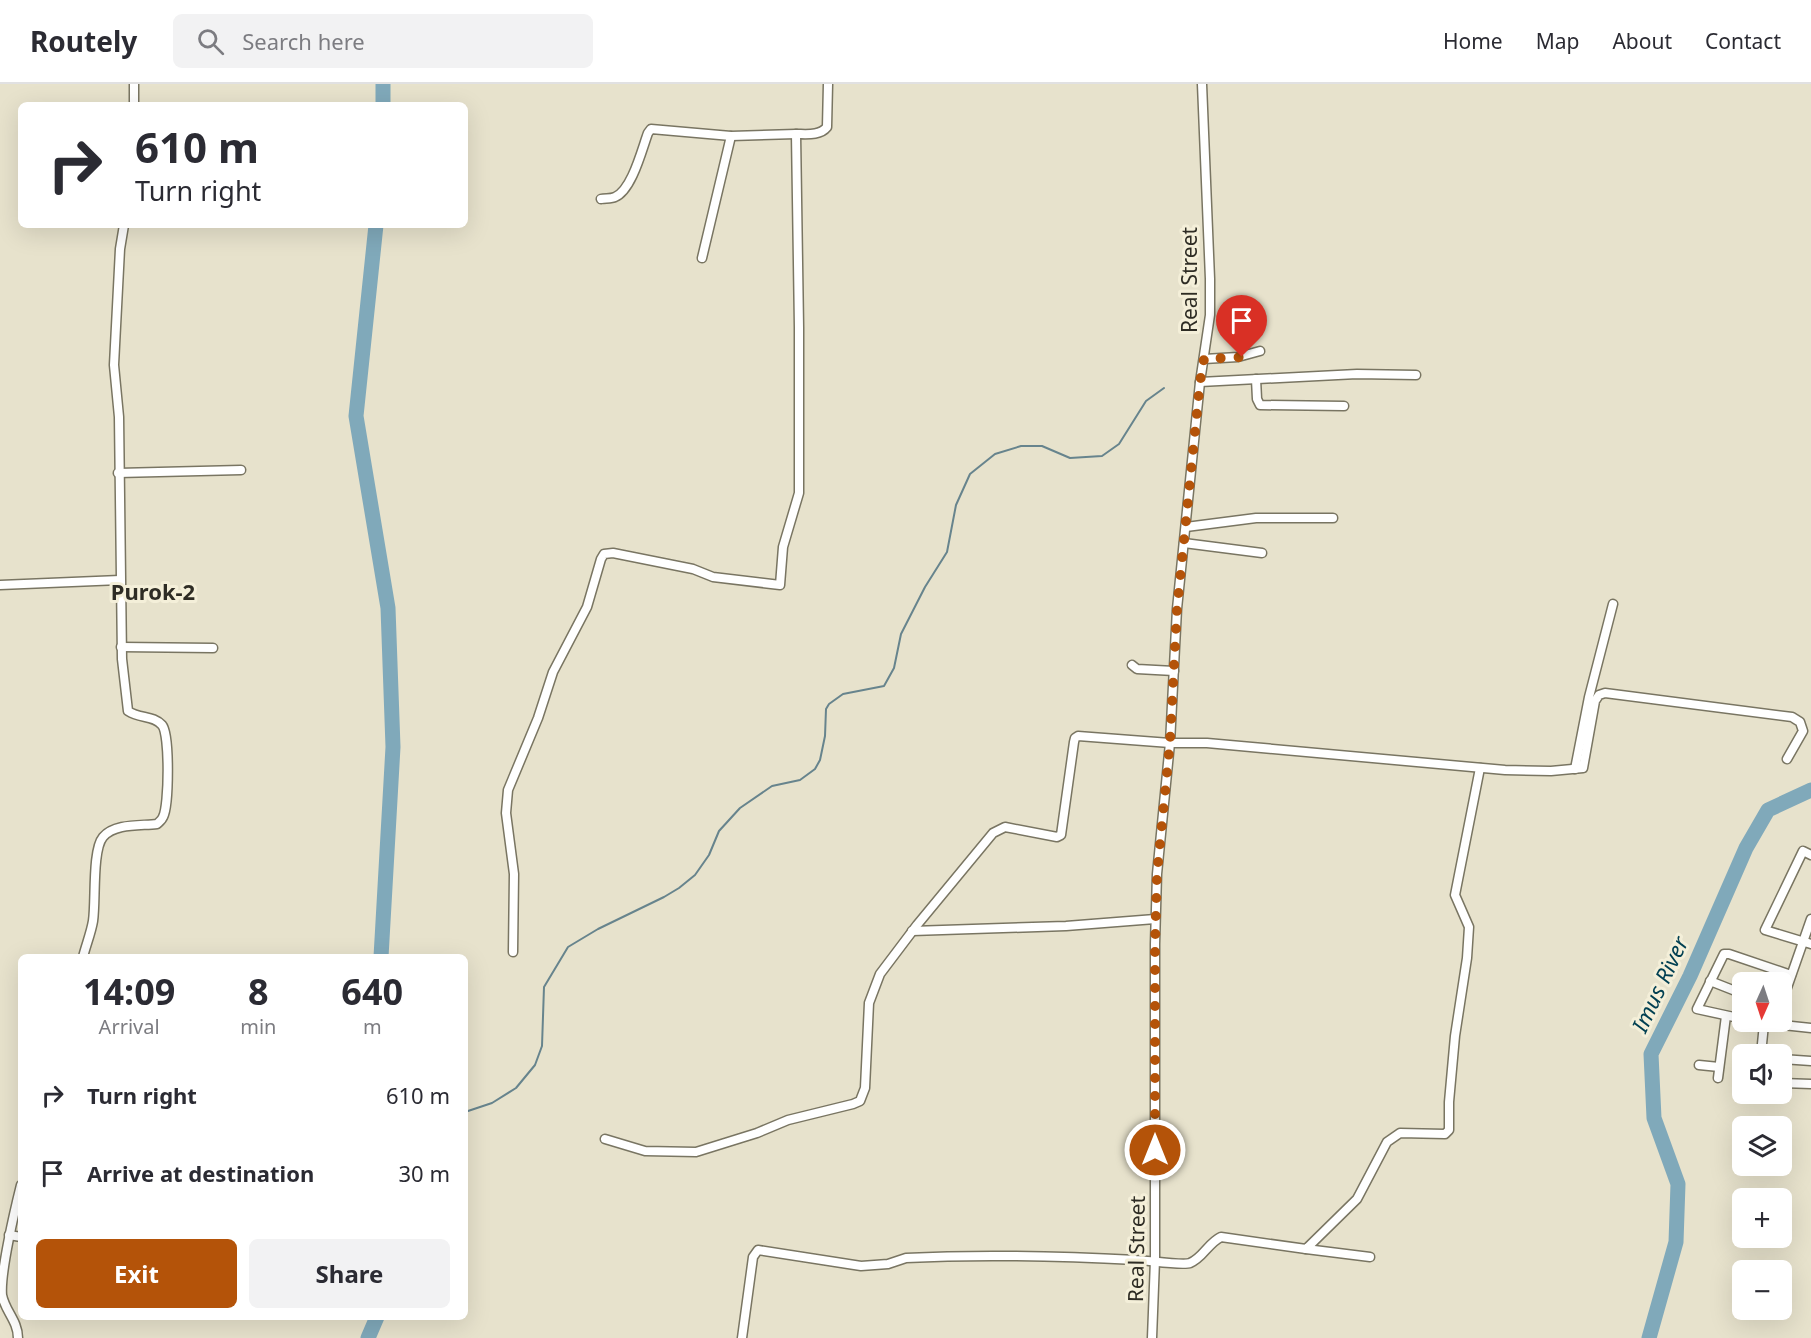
<!DOCTYPE html>
<html lang="en">
<head>
<meta charset="utf-8">
<style>
  body { margin:0; font-family:"Noto Sans",sans-serif; background:#f2f2f3; color:#2b2b33; height:100vh; display:flex; flex-direction:column; font-size:22px; white-space:nowrap }
  * { box-sizing:border-box; margin:0 }
  p { font-size:20px; color:#7c7c81 }
  .icon { flex:none; width:33px; height:33px; fill:none; stroke:currentColor; stroke-width:2; stroke-linecap:round; stroke-linejoin:round }
  .map { position:relative; flex:1; overflow:hidden }
  .details { position:absolute; left:18px; top:870px; width:450px; height:366px; display:flex; flex-direction:column; background:#fff; border-radius:9px; box-shadow:0 6px 24px #0002 }
  .details>* { flex:none }
  .banner { position:absolute; left:18px; top:18px; width:450px; height:126px; border-radius:9px; box-shadow:0 6px 24px #0002; background:#fff; color:#2b2b33; overflow:hidden }
  .needle { width:39px; rotate:183deg }
  .controls { position:absolute; left:1732px; top:888px; display:grid; gap:12px }
  .controls a { display:grid; place-items:center; width:60px; height:60px; border-radius:9px; background:#fff; box-shadow:0 6px 24px #0002; font-size:30px }
  .pin { position:absolute; display:grid; place-items:center; width:51px; height:51px; color:#fff; margin:-62px -26px; border-radius:50% 50% 50% 0; rotate:-45deg; box-shadow:0 0 6px #0007 }
  .pin .icon { rotate:45deg }
  .me { position:absolute; width:66px; margin:-33px; rotate:0deg; stroke-linejoin:round; filter:drop-shadow(0 0 4px #0008) }
  .turn { display:flex; align-items:center; gap:21px; height:126px; padding:0 18px; font-size:27px }
  .turn .icon { width:78px; height:78px; stroke-width:2.5 }
  .turn b { display:block; font-size:42px; line-height:51px }
  .eta { display:flex; justify-content:space-evenly; align-items:center; height:102px; text-align:center }
  .eta b { font-size:36px; font-weight:700; line-height:42px }
  .action { display:flex; gap:12px; margin-top:auto; padding:12px 18px }
  .action a { flex:1; height:69px; border-radius:9px; background:#b45309; color:#fff; font-size:24px; font-weight:700; line-height:69px; text-align:center }
  .action a+a { background:#f2f2f3; color:#2b2b33 }
  ul { padding:0; list-style:none }
  li { display:flex; align-items:center; gap:18px; height:78px; padding:0 18px }
  li div { flex:1 }
  li b { display:block; font-size:22px }
  li em { font-style:normal }
  header { display:flex; align-items:center; gap:36px; box-sizing:border-box; height:84px; padding:0 30px; background:#fff; border-bottom:2px solid #e1e1e2 }
  header strong { font-size:28px }
  nav { display:flex; gap:33px; margin-inline-start:auto; font-size:21px }
  .search { width:420px; height:54px; background:#f2f2f3; display:flex; align-items:center; gap:15px; box-sizing:border-box; padding:0 21px; border-radius:9px; color:#7c7c81; font-size:22px }
  .map>svg:first-child { display:block }
  .lines { fill:none; stroke-linecap:round; stroke-linejoin:round }
  .stream { stroke:#67848d; stroke-width:2 }
  .river { stroke:#80a9ba; stroke-width:15 }
  .minor-casing { stroke:#797562; stroke-width:11 }
  .minor { stroke:#fff; stroke-width:8 }
  .route { stroke:#b45309; stroke-width:10; stroke-dasharray:0 18 }
  .labels { text-anchor:middle; dominant-baseline:central; stroke-width:6; stroke-linejoin:round; paint-order:stroke }
  .street-label { font-size:21px; fill:#2e2c24; stroke:#f4efd9 }
  .neighbourhood-label { font-size:22px; font-weight:bold; fill:#2e2c24; stroke:#f4efd9 }
  .water-label { font-size:22px; font-style:italic; fill:#024052; stroke:#f4efd9 }
</style>
</head>
<body>
<header>
<strong>Routely</strong>
<div class="search"><svg class="icon" aria-label="search" viewBox="0 0 24 24"><circle cx="10" cy="10" r="6"/><path d="M15 15l6 6"/></svg>Search here</div>
<nav><a>Home</a><a>Map</a><a>About</a><a>Contact</a></nav>
</header>
<div class="map">
<svg width="1811" height="1254" viewBox="0 0 1811 1254">
  <rect width="100%" height="100%" fill="#e7e2cc"/>
  <g class="lines">
    <path class="stream" d="M465 1028 492 1019 516 1004 535 981 542 962 544 903 568 863 598 845 664 813 679 804 695 791 709 771 719 747 740 724 772 702 800 696 815 685 820 676 825 652 826 625 829 620 843 610 884 602 894 584 901 550 925 503 947 468 956 421 970 390 995 370 1021 362H1042L1070 374 1102 372 1119 360 1146 317 1164 304"/>
    <g class="river">
      <path d="M383 21V0"/>
      <path d="M376 141 356 332 388 524 393 663 381 873"/>
      <path d="M368 1254 377 1233"/>
      <path d="M1649 1254 1676 1158 1678 1100 1654 1034 1651 970 1690 892 1746 764 1768 726 1811 706"/>
    </g>
    <g class="minor-casing">
      <g id="minor">
        <path d="M134 21V0"/>
        <path d="M601 115C605 114 611 115 615 113 632 106 642 65 648 49L651 45 731 52 796 50"/>
        <path d="M702 174 731 52"/>
        <path d="M1204 275 1238 273 1260 267"/>
        <path d="M1256 295 1257 315 1260 321 1344 322"/>
        <path d="M1200 298 1357 290 1416 291"/>
        <path d="M118 389 241 386"/>
        <path d="M1186 443 1256 434H1333"/>
        <path d="M1184 459 1262 469"/>
        <path d="M0 501 120 496"/>
        <path d="M121 563 213 564"/>
        <path d="M1132 581 1137 585 1174 587"/>
        <path d="M1575 685 1589 613 1613 520"/>
        <path d="M1811 771 1803 767 1765 846 1811 860"/>
        <path d="M912 847 1066 842 1155 835"/>
        <path d="M513 868 514 790 506 729 508 706 538 634 553 588 587 523 601 475 604 470 613 469 693 485 713 493 780 501 783 463 799 409V243L796 50C806 50 820 52 827 43L828 0"/>
        <path d="M83 873C86 861 91 849 93 837 96 817 92 766 103 753 115 739 141 742 157 740 159 738 162 736 163 733 169 722 170 650 162 641 153 631 140 635 128 627L122 575 119 333 114 281 120 165 124 141"/>
        <path d="M1710 897 1743 910"/>
        <path d="M1782 918 1811 835"/>
        <path d="M1743 935 1697 925 1724 870H1729L1791 891"/>
        <path d="M1753 938 1811 944"/>
        <path d="M1761 970 1764 940"/>
        <path d="M1782 975 1811 977"/>
        <path d="M1699 981 1719 983"/>
        <path d="M1718 994 1726 932"/>
        <path d="M1782 999 1811 1000"/>
        <path d="M605 1055 645 1067 696 1068 757 1049 788 1036 853 1020 860 1017 865 1004 869 919 880 890 917 841 993 749 1005 743 1057 753 1061 751 1074 658 1075 654 1078 652 1170 659H1207L1505 686 1551 687 1583 684 1595 617 1599 611 1605 609 1792 633 1800 638 1803 647 1787 675"/>
        <path d="M9 1151 21 1153"/>
        <path d="M1306 1165 1370 1173"/>
        <path d="M18 1254C18 1237 5 1227 2 1211 0 1189 15 1125 21 1101"/>
        <path d="M742 1254 753 1173 758 1166 861 1182 888 1180 906 1174C983 1170 1059 1172 1136 1176 1146 1176 1183 1182 1190 1179 1203 1174 1208 1159 1221 1153L1306 1165 1357 1115 1387 1058 1400 1049 1445 1050 1449 1046V1018L1455 952 1467 874 1469 843 1455 811 1480 684"/>
        <path d="M1152 1254 1155 1176V860L1157 790 1170 659 1177 525 1200 298 1210 231V195L1202 0"/>
      </g>
    </g>
    <use href="#minor" class="minor"/>
  </g>
  <g class="lines">
    <path class="route" d="M1155 1066V860L1157 790 1170 658 1177 525 1200 298 1204 275 1242 273"/>
  </g>
  <g class="labels">
    <g class="street-label">
      <text transform="translate(1189 196) rotate(-90)">Real Street</text>
      <text transform="translate(1136 1165) rotate(-89)">Real Street</text>
    </g>
    <g class="neighbourhood-label">
      <text x="153" y="507">Purok-2</text>
    </g>
    <g class="water-label">
      <text transform="translate(1659 900) rotate(-65)">Imus River</text>
    </g>
  </g>
</svg>
<div class="controls">
<a><svg class="needle" viewBox="-14 -14 28 28"><path d="M0-13l5 13h-10z" fill="#e53935"/><path d="M0 13l5-13h-10z" fill="#7c7c81"/></svg></a>
<a><svg class="icon" aria-label="sound" viewBox="0 0 24 24"><path d="M4 9h4l5-4v14l-5-4H4zM17 9q2 3 0 6"/></svg></a>
<a><svg class="icon" aria-label="layers" viewBox="0 0 24 24"><path d="M12 4l9 5-9 5-9-5zM3 14l9 5 9-5"/></svg></a>
<a>+</a>
<a>−</a>
</div>
<div class="pin" style="left:1242px;top:273px;background:#d93025"><svg class="icon" aria-label="arrive" viewBox="0 0 24 24"><path d="M6 21V4h12l-3 4 3 4H6"/></svg></div>
<svg class="me" style="left:1155px;top:1066px" viewBox="-20 -20 40 40"><circle r="17" fill="#b45309" stroke="#fff" stroke-width="3"/><path d="M0-11L8 9 0 5-8 9z" fill="#fff"/></svg>
<div class="banner">
<div class="turn"><svg class="icon" aria-label="right" viewBox="0 0 24 24"><path d="M7 20v-9h11M14 6l5 5-5 5"/></svg><div><b>610 m</b>Turn right</div></div>
</div>
<section class="details">
<div class="eta">
<div><b>14:09</b><p>Arrival</p></div>
<div><b>8</b><p>min</p></div>
<div><b>640</b><p>m</p></div>
</div>
<ul>
<li><svg class="icon" aria-label="right" viewBox="0 0 24 24"><path d="M7 20v-9h11M14 6l5 5-5 5"/></svg><div><b>Turn right</b></div><em>610 m</em></li>
<li><svg class="icon" aria-label="arrive" viewBox="0 0 24 24"><path d="M6 21V4h12l-3 4 3 4H6"/></svg><div><b>Arrive at destination</b></div><em>30 m</em></li>
</ul>
<div class="action"><a>Exit</a><a>Share</a></div>
</section>
</div>
</body>
</html>
